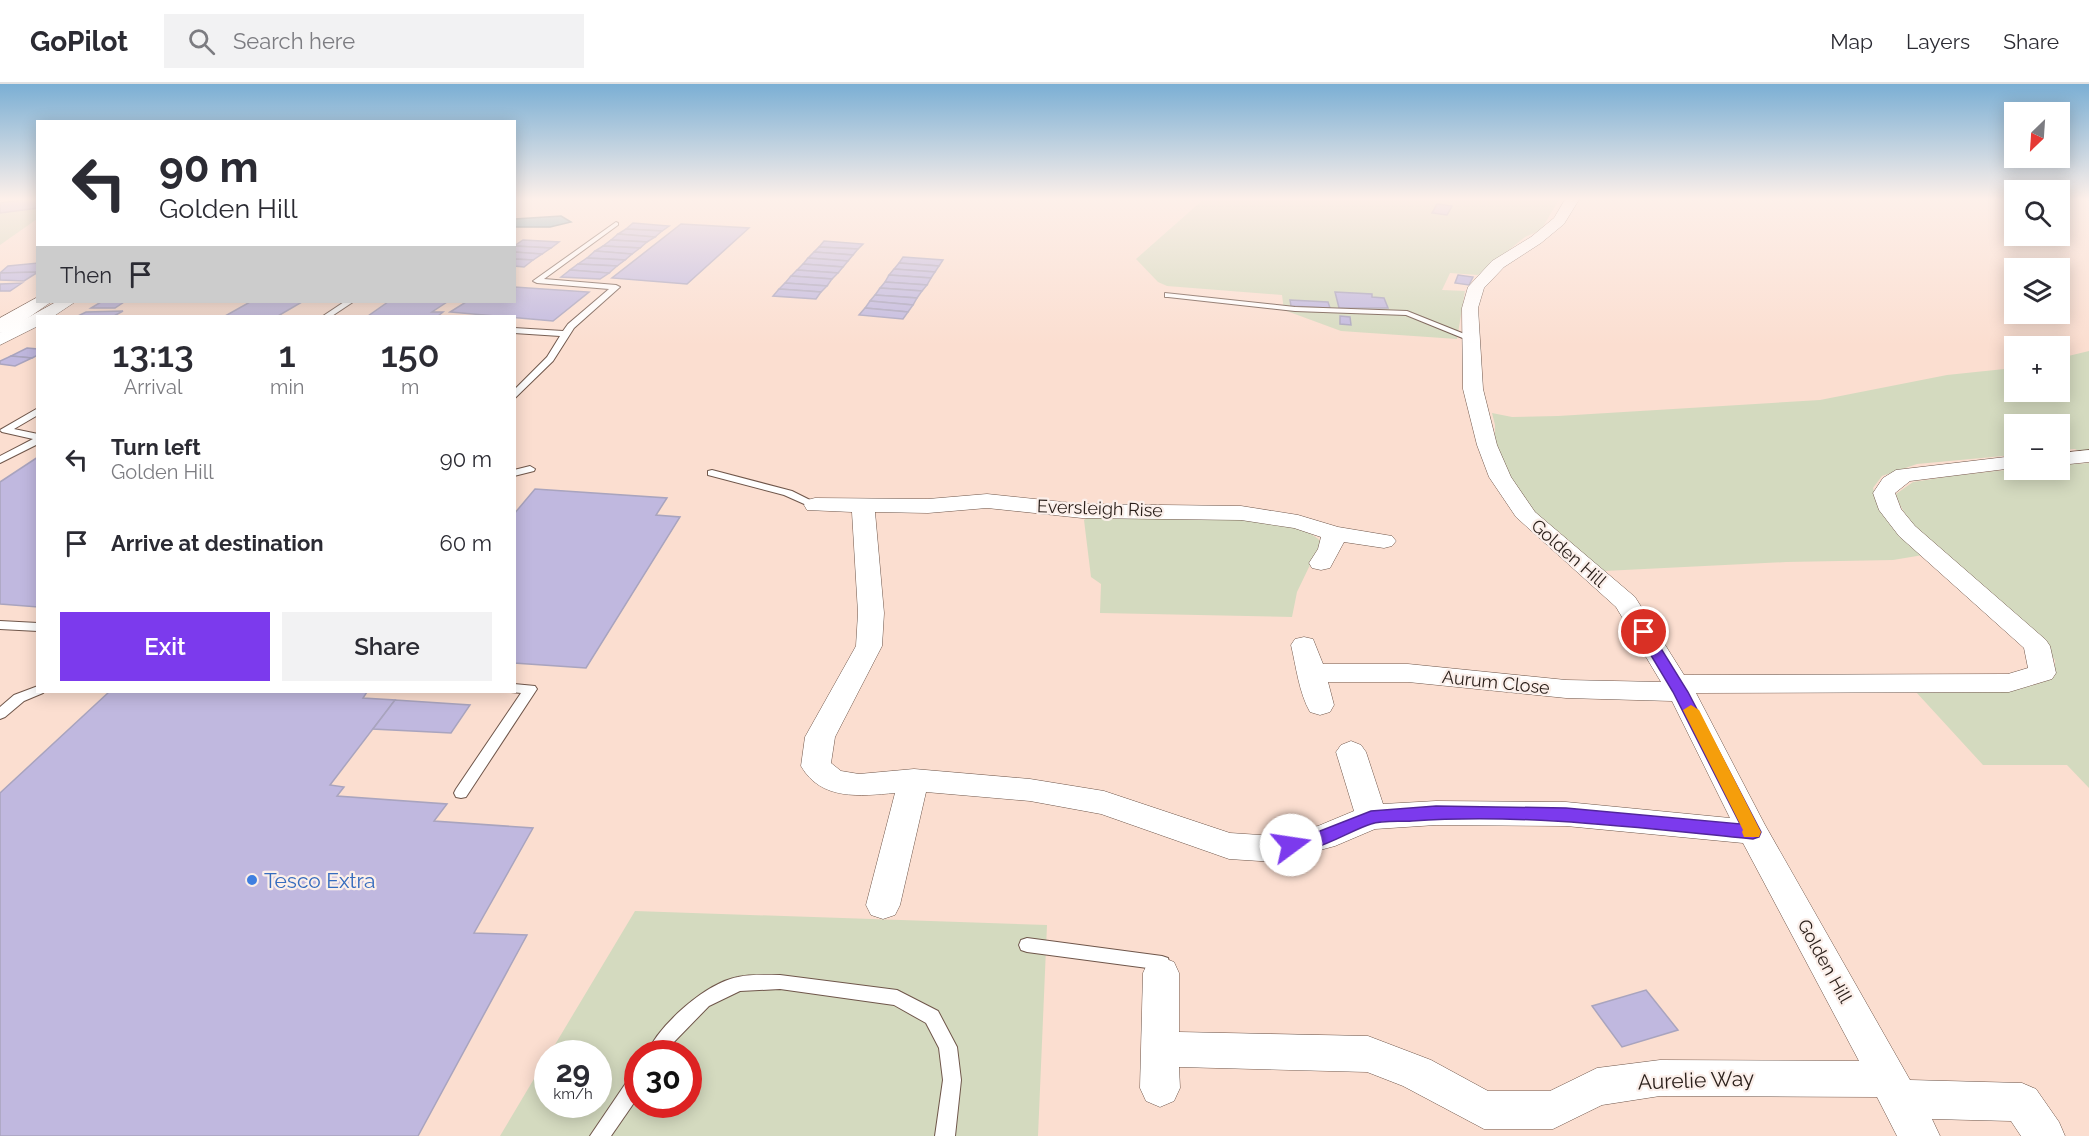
<!DOCTYPE html>
<html lang="en">
<head>
<meta charset="utf-8">
<style>
  body { margin:0; font-family:Raleway,sans-serif; background:#f2f2f3; color:#2b2b33; height:100vh; display:flex; flex-direction:column; font-size:22px; white-space:nowrap }
  * { box-sizing:border-box; margin:0 }
  p { font-size:20px; color:#7c7c81 }
  .icon { flex:none; width:33px; height:33px; fill:none; stroke:currentColor; stroke-width:2; stroke-linecap:round; stroke-linejoin:round }
  .map { position:relative; flex:1; overflow:hidden }
  .panel { position:absolute; left:36px; top:231px; width:480px; height:378px; display:flex; flex-direction:column; background:#fff; border-radius:0px; box-shadow:0 3px 15px #0003 }
  .panel>* { flex:none }
  .hud { position:absolute; left:36px; top:36px; width:480px; height:183px; border-radius:0px; box-shadow:0 3px 15px #0003; background:#fff; color:#2b2b33; overflow:hidden }
  .needle { width:39px; rotate:205deg }
  .tools { position:absolute; left:2004px; top:18px; display:grid; gap:12px }
  .tools a { display:grid; place-items:center; width:66px; height:66px; border-radius:0px; background:#fff; box-shadow:0 3px 15px #0003; font-size:30px }
  .speed { position:absolute; left:534px; top:956px; display:flex; gap:12px; font-size:30px; font-weight:700; text-align:center }
  .speed>* { display:grid; place-content:center; width:78px; height:78px; border-radius:50%; background:#fff; box-shadow:0 3px 15px #0003; line-height:1 }
  .speed small { font-size:15px; font-weight:400 }
  .speed .limit { border:9px solid #d22; background:#fff; color:#111 }
  .pin { position:absolute; display:grid; place-items:center; width:51px; height:51px; color:#fff; margin:-26px; border:3px solid #fff; border-radius:50%; box-shadow:0 2px 6px #0007 }
  .me { position:absolute; width:66px; margin:-33px; rotate:76deg; stroke-linejoin:round; filter:drop-shadow(0 0 4px #0008) }
  .turn { display:flex; align-items:center; gap:21px; height:126px; padding:0 24px; font-size:27px }
  .turn .icon { width:78px; height:78px; stroke-width:2.5 }
  .turn b { display:block; font-size:42px; line-height:51px }
  .then { display:flex; align-items:center; height:57px; padding:0 24px; background:#0003; gap:12px; font-size:22px }
  .eta { display:flex; justify-content:space-evenly; align-items:center; height:102px; text-align:center }
  .eta b { font-size:36px; font-weight:600; line-height:42px }
  .primary-button { display:flex; gap:12px; margin-top:auto; padding:12px 24px }
  .primary-button a { flex:1; height:69px; border-radius:0px; background:#7c3aed; color:#fff; font-size:24px; font-weight:600; line-height:69px; text-align:center }
  .primary-button a+a { background:#f2f2f3; color:#2b2b33 }
  ul { padding:0; list-style:none }
  li { display:flex; align-items:center; gap:18px; height:84px; padding:0 24px }
  li div { flex:1 }
  li b { display:block; font-size:22px }
  li em { font-style:normal }
  header { display:flex; align-items:center; gap:36px; box-sizing:border-box; height:84px; padding:0 30px; background:#fff; border-bottom:2px solid #e1e1e2 }
  header strong { font-size:28px }
  nav { display:flex; gap:33px; margin-inline-start:auto; font-size:21px }
  .search { width:420px; height:54px; background:#f2f2f3; display:flex; align-items:center; gap:15px; box-sizing:border-box; padding:0 21px; border-radius:0px; color:#7c7c81; font-size:22px }
  .map>svg:first-child { display:block }
  .green { fill:#d4dabf; fill-rule:evenodd }
  .water { fill:#79a7b7; stroke:#617e88; stroke-width:1.5 }
  .building { fill:#c0b8df; stroke:#a9a4be; stroke-width:1.5 }
  .lines { fill:none; stroke-linecap:round; stroke-linejoin:round }
  .service-casing { stroke:#6f564a; stroke-width:2 }
  .minor-casing { stroke:#6f564a; stroke-width:1 }
  .tertiary-casing { stroke:#6f564a; stroke-width:1 }
  .service { fill:#fff; fill-rule:evenodd }
  .minor { fill:#fff; fill-rule:evenodd }
  .tertiary { fill:#fff; fill-rule:evenodd }
  .route { fill:#7c3aed; stroke:#51269a; stroke-width:1.5 }
  .slow { fill:#f59e0b }
  .shop-dot { fill:#3f7fe0; stroke:#fbefea; stroke-width:2 }
  .labels { text-anchor:middle; dominant-baseline:central; stroke-width:4.5; stroke-linejoin:round; paint-order:stroke }
  .street-label { font-size:18px; fill:#291e19; stroke:#fbefea }
  .near-shop-label { font-size:21px; fill:#366cbe; stroke:#fbefea; text-anchor:start }
  .near-street-label { font-size:21px; fill:#291e19; stroke:#fbefea }
</style>
</head>
<body>
<header>
<strong>GoPilot</strong>
<div class="search"><svg class="icon" aria-label="search" viewBox="0 0 24 24"><circle cx="10" cy="10" r="6"/><path d="M15 15l6 6"/></svg>Search here</div>
<nav><a>Map</a><a>Layers</a><a>Share</a></nav>
</header>
<div class="map">
<svg width="2089" height="1052" viewBox="0 0 2089 1052">
  <rect width="100%" height="100%" fill="#fbded0"/>
  <g class="green">
    <path d="M1205 114H1560L1541 146 1525 153 1478 191 1450 189 1442 206 1465 207 1457 255 1341 247 1284 226 1282 211 1167 202 1158 198 1136 175ZM1335 209 1371 210 1372 213 1384 214 1388 224H1339Z"/>
    <path d="M37 124V135L0 161V129Z"/>
    <path d="M2089 267V373L2075 365 2060 366V340H2014V371L1917 380 1882 392 1873 404 1880 426 1923 471 1893 476 1786 478 1604 487 1534 434 1495 369V341L1492 329 1512 333 1558 332 1820 316 1947 291 2014 284V308H2060V274Z"/>
    <path d="M2089 379V704L2067 681H1983L1916 608C1957 607 2021 613 2055 592V576C2046 566 2037 555 2027 545 1993 513 1907 454 1896 410L1913 398 1952 392 2014 385 2060 386V381Z"/>
    <path d="M1089 432C1132 432 1296 426 1321 458L1297 508 1292 533 1100 529 1101 500 1091 493 1084 436Z"/>
    <path d="M635 827 1047 841 1038 1052H500L547 973 548 1020H598V969H550ZM638 969H688V1020H638Z"/>
  </g>
  <path class="water" d="M561 132 571 138 550 143H515V135Z"/>
  <g class="building">
    <path d="M38 114V124L0 129V119Z"/>
    <path d="M1437 120 1452 122 1447 131 1432 129Z"/>
    <path d="M633 139 669 142 662 147 626 145Z"/>
    <path d="M681 140 749 144 687 200 612 194Z"/>
    <path d="M626 145 662 147 655 153 618 150Z"/>
    <path d="M618 150 655 153 647 158 611 156Z"/>
    <path d="M523 156 559 158 551 164 514 162Z"/>
    <path d="M611 156 647 158 640 164 603 162Z"/>
    <path d="M824 157 863 160 858 165 819 163Z"/>
    <path d="M514 162 551 164 542 170 514 168Z"/>
    <path d="M603 162 640 164 632 170 595 167Z"/>
    <path d="M819 163 858 165 853 171 814 168Z"/>
    <path d="M595 167 632 170 625 176 587 174Z"/>
    <path d="M514 168 542 170 533 176 514 175Z"/>
    <path d="M814 168 853 171 848 177 808 174Z"/>
    <path d="M903 173 943 176 939 182 899 179Z"/>
    <path d="M587 174 625 176 617 182 578 180Z"/>
    <path d="M808 174 848 177 843 183 803 180Z"/>
    <path d="M514 175 533 176 524 183 514 182Z"/>
    <path d="M38 179V188L0 189 8 182Z"/>
    <path d="M899 179 939 182 935 188 894 185Z"/>
    <path d="M578 180 617 182 609 189 570 186Z"/>
    <path d="M803 180 843 183 838 189 797 186Z"/>
    <path d="M894 185 935 188 931 194 889 191Z"/>
    <path d="M570 186 609 189 600 195 561 193Z"/>
    <path d="M797 186 838 189 832 195 791 192Z"/>
    <path d="M38 188 24 197 0 196V189Z"/>
    <path d="M889 191 931 194 927 201 885 198Z"/>
    <path d="M1458 191 1473 193 1469 201 1455 199Z"/>
    <path d="M791 192 832 195 827 202 785 199Z"/>
    <path d="M885 198 927 201 922 207 880 204Z"/>
    <path d="M22 199 10 207H0V200Z"/>
    <path d="M785 199 827 202 821 208 779 205Z"/>
    <path d="M514 203 589 208 553 237 450 228 466 218H514Z"/>
    <path d="M880 204 922 207 917 214 875 211Z"/>
    <path d="M779 205 821 208 816 215 773 212Z"/>
    <path d="M1335 208 1372 210V213L1384 214 1388 224H1339Z"/>
    <path d="M875 211 917 214 913 221 870 217Z"/>
    <path d="M1290 216 1328 218 1330 224 1291 222Z"/>
    <path d="M870 217 913 221 908 228 865 224Z"/>
    <path d="M101 218H124L115 224H91Z"/>
    <path d="M250 218H302L278 232H225Z"/>
    <path d="M388 218H447L432 228H443L438 232H368Z"/>
    <path d="M865 224 908 228 903 235 859 231Z"/>
    <path d="M123 227 114 232H78L86 228Z"/>
    <path d="M1340 232 1350 233 1351 241 1340 240Z"/>
    <path d="M27 264 38 265V271L32 274 11 272Z"/>
    <path d="M11 272 32 274 15 282 0 280V277Z"/>
    <path d="M38 373V523L0 520V398Z"/>
    <path d="M535 405 667 414 656 431 680 433 586 584 514 579V430Z"/>
    <path d="M109 608H367L363 614 395 616 330 701 344 703 337 712 447 720 434 737 533 744 474 849 527 851 418 1052H0V709Z"/>
    <path d="M395 616 470 621 451 649 373 645Z"/>
    <path d="M1646 906 1678 946 1622 963 1592 922Z"/>
  </g>
  <g class="lines">
    <g class="service-casing">
      <g id="service">
        <path d="M616 138 618 139V141L544 195 616 201 620 203 574 244 553 277 514 315V306L547 273 560 252 514 249V244L563 247 568 240 609 205 537 199 533 197Z"/>
        <path d="M1165 209 1295 223 1407 227 1477 255 1470 257 1406 231 1295 227 1168 213H1165Z"/>
        <path d="M344 218H353L332 232H323Z"/>
        <path d="M38 324V331L14 345 38 350V360L0 379V372L33 355 2 348 0 346Z"/>
        <path d="M530 382 535 385 534 387 514 392V386Z"/>
        <path d="M712 386 792 407 820 421 819 423H811L784 411 708 391V387Z"/>
        <path d="M0 537 38 539V547L0 545Z"/>
        <path d="M514 600 535 602 537 605 466 713 461 714 456 713 454 709 456 705 521 609 511 608H514Z"/>
        <path d="M38 602V608H44L43 609 24 617 5 633 0 635V623L14 611Z"/>
        <path d="M1027 854 1162 872 1168 874 1170 882 1168 887 1162 889 1155 885 1027 868 1021 866 1019 861 1021 856Z"/>
        <path d="M780 891 897 906 938 927 957 963 961 996 955 1052H935L943 996 939 964 926 939 894 921 780 905 740 907 709 922 673 959 666 969H647C660 940 706 899 738 893 751 890 766 891 780 891Z"/>
        <path d="M638 988V1013L611 1052H590L632 990Z"/>
      </g>
    </g>
    <g class="minor-casing">
      <g id="minor">
        <path d="M1566 114H1580L1564 140 1541 159 1504 183 1484 204 1478 224 1483 305 1497 361 1511 393 1535 428 1635 513 1684 591 2008 590 2028 584 2024 564 1899 452 1879 426 1873 409 1883 394 1896 386 2014 372V384L1910 397 1895 409 1901 425 1915 442 2046 556 2050 562 2056 589 2052 595 2009 608 1696 609 1765 741 1910 996 2022 999 2036 1005 2059 1038 2065 1052H2021L2011 1037 1932 1035 1940 1052H1897L1877 1013 1660 1012 1602 1021 1553 1045H1484L1403 1002 1367 988 1179 983 1180 1004 1174 1017 1160 1023 1146 1017 1140 1004 1143 889 1148 878 1161 873 1174 878 1179 889V948L1368 952 1431 976 1488 1007H1550L1597 984 1660 976 1859 977 1743 759 1566 742 1436 741 1375 745 1335 762 1275 778 1229 775 1101 730 1030 717 926 708 900 821 895 831 883 835 871 831 866 821 895 709C860 712 821 717 801 682L805 653 856 562 858 529 852 428 807 426 804 421 807 416 815 414 928 415 987 410 1082 420 1241 422 1298 431 1338 443 1392 452 1396 457 1392 462 1384 464 1344 458 1330 484 1321 486 1312 484 1309 479 1318 465 1321 453 1294 444 1241 436 1082 434 987 424 928 429 875 428 884 529 882 562 835 653 831 679 841 687 859 690 914 685 1030 695 1104 707 1230 749 1275 752 1318 742 1354 727 1336 668 1341 661 1351 657 1361 661 1366 668 1383 720 1436 717 1566 718 1730 734 1672 617 1566 614 1408 598H1328L1334 621 1330 628 1320 631 1310 628C1299 609 1296 582 1291 561L1295 555 1304 553 1313 555 1323 580H1408L1566 596 1661 598 1616 523 1516 433 1489 393 1477 361 1463 305 1462 224 1468 203 1492 177 1531 153 1554 134Z"/>
        <path d="M56 218H75L54 232H38V242L0 261V249Z"/>
        <path d="M2089 366V378L2060 381V369Z"/>
      </g>
    </g>
    <g class="tertiary-casing">
      <path id="tertiary" d="M38 213V218H51L8 248 0 249V234Z"/>
    </g>
    <use href="#service" class="service"/>
    <use href="#minor" class="minor"/>
    <use href="#tertiary" class="tertiary"/>
  </g>
  <linearGradient id="sky" x2="0" y2="1"><stop stop-color="#7bafd4"/><stop offset="0.44" stop-color="#fdf0ea"/><stop offset="1" stop-color="#fdf0ea" stop-opacity="0"/></linearGradient>
  <rect width="2089" height="261" fill="url(#sky)"/>
  <path class="route" d="M1644 543 1649 545 1688 608 1761 748 1759 753 1753 755C1640 744 1526 729 1412 737 1399 738 1383 736 1371 740 1348 747 1309 774 1285 766L1283 761 1285 756 1320 747 1371 727 1436 722 1566 724 1740 740 1673 608 1637 548Z"/>
  <path class="slow" d="M1691 621 1699 626 1761 748 1759 753H1744L1742 748 1743 746 1683 626Z"/>
  <circle class="shop-dot" cx="252" cy="796" r="6"/>
  <g class="labels">
    <g class="street-label">
      <text transform="translate(1100 424) rotate(2)">Eversleigh Rise</text>
      <text transform="translate(1569 469) rotate(41)">Golden Hill</text>
      <text transform="translate(1496 598) rotate(6)">Aurum Close</text>
      <text transform="translate(1825 877) rotate(61)">Golden Hill</text>
    </g>
    <g class="near-shop-label">
      <text x="264" y="796">Tesco Extra</text>
    </g>
    <g class="near-street-label">
      <text transform="translate(1696 996) rotate(-2)">Aurelie Way</text>
    </g>
  </g>
</svg>
<div class="tools">
<a><svg class="needle" viewBox="-14 -14 28 28"><path d="M0-13l5 13h-10z" fill="#e53935"/><path d="M0 13l5-13h-10z" fill="#7c7c81"/></svg></a>
<a><svg class="icon" aria-label="search" viewBox="0 0 24 24"><circle cx="10" cy="10" r="6"/><path d="M15 15l6 6"/></svg></a>
<a><svg class="icon" aria-label="layers" viewBox="0 0 24 24"><path d="M12 4l9 5-9 5-9-5zM3 14l9 5 9-5"/></svg></a>
<a>+</a>
<a>−</a>
</div>
<div class="speed"><div>29<small>km/h</small></div><div class="limit">30</div></div>
<div class="pin" style="left:1644px;top:548px;background:#d93025"><svg class="icon" aria-label="arrive" viewBox="0 0 24 24"><path d="M6 21V4h12l-3 4 3 4H6"/></svg></div>
<svg class="me" style="left:1291px;top:761px" viewBox="-20 -20 40 40"><circle r="19" fill="#fff"/><path d="M0-13L10 11 0 6-10 11z" fill="#7c3aed"/></svg>
<div class="hud">
<div class="turn"><svg class="icon" aria-label="left" viewBox="0 0 24 24"><path d="M17 20v-9H6M10 6l-5 5 5 5"/></svg><div><b>90 m</b>Golden Hill</div></div>
<div class="then">Then<svg class="icon" aria-label="arrive" viewBox="0 0 24 24"><path d="M6 21V4h12l-3 4 3 4H6"/></svg></div>
</div>
<section class="panel">
<div class="eta">
<div><b>13:13</b><p>Arrival</p></div>
<div><b>1</b><p>min</p></div>
<div><b>150</b><p>m</p></div>
</div>
<ul>
<li><svg class="icon" aria-label="left" viewBox="0 0 24 24"><path d="M17 20v-9H6M10 6l-5 5 5 5"/></svg><div><b>Turn left</b><p>Golden Hill</p></div><em>90 m</em></li>
<li><svg class="icon" aria-label="arrive" viewBox="0 0 24 24"><path d="M6 21V4h12l-3 4 3 4H6"/></svg><div><b>Arrive at destination</b></div><em>60 m</em></li>
</ul>
<div class="primary-button"><a>Exit</a><a>Share</a></div>
</section>
</div>
</body>
</html>
